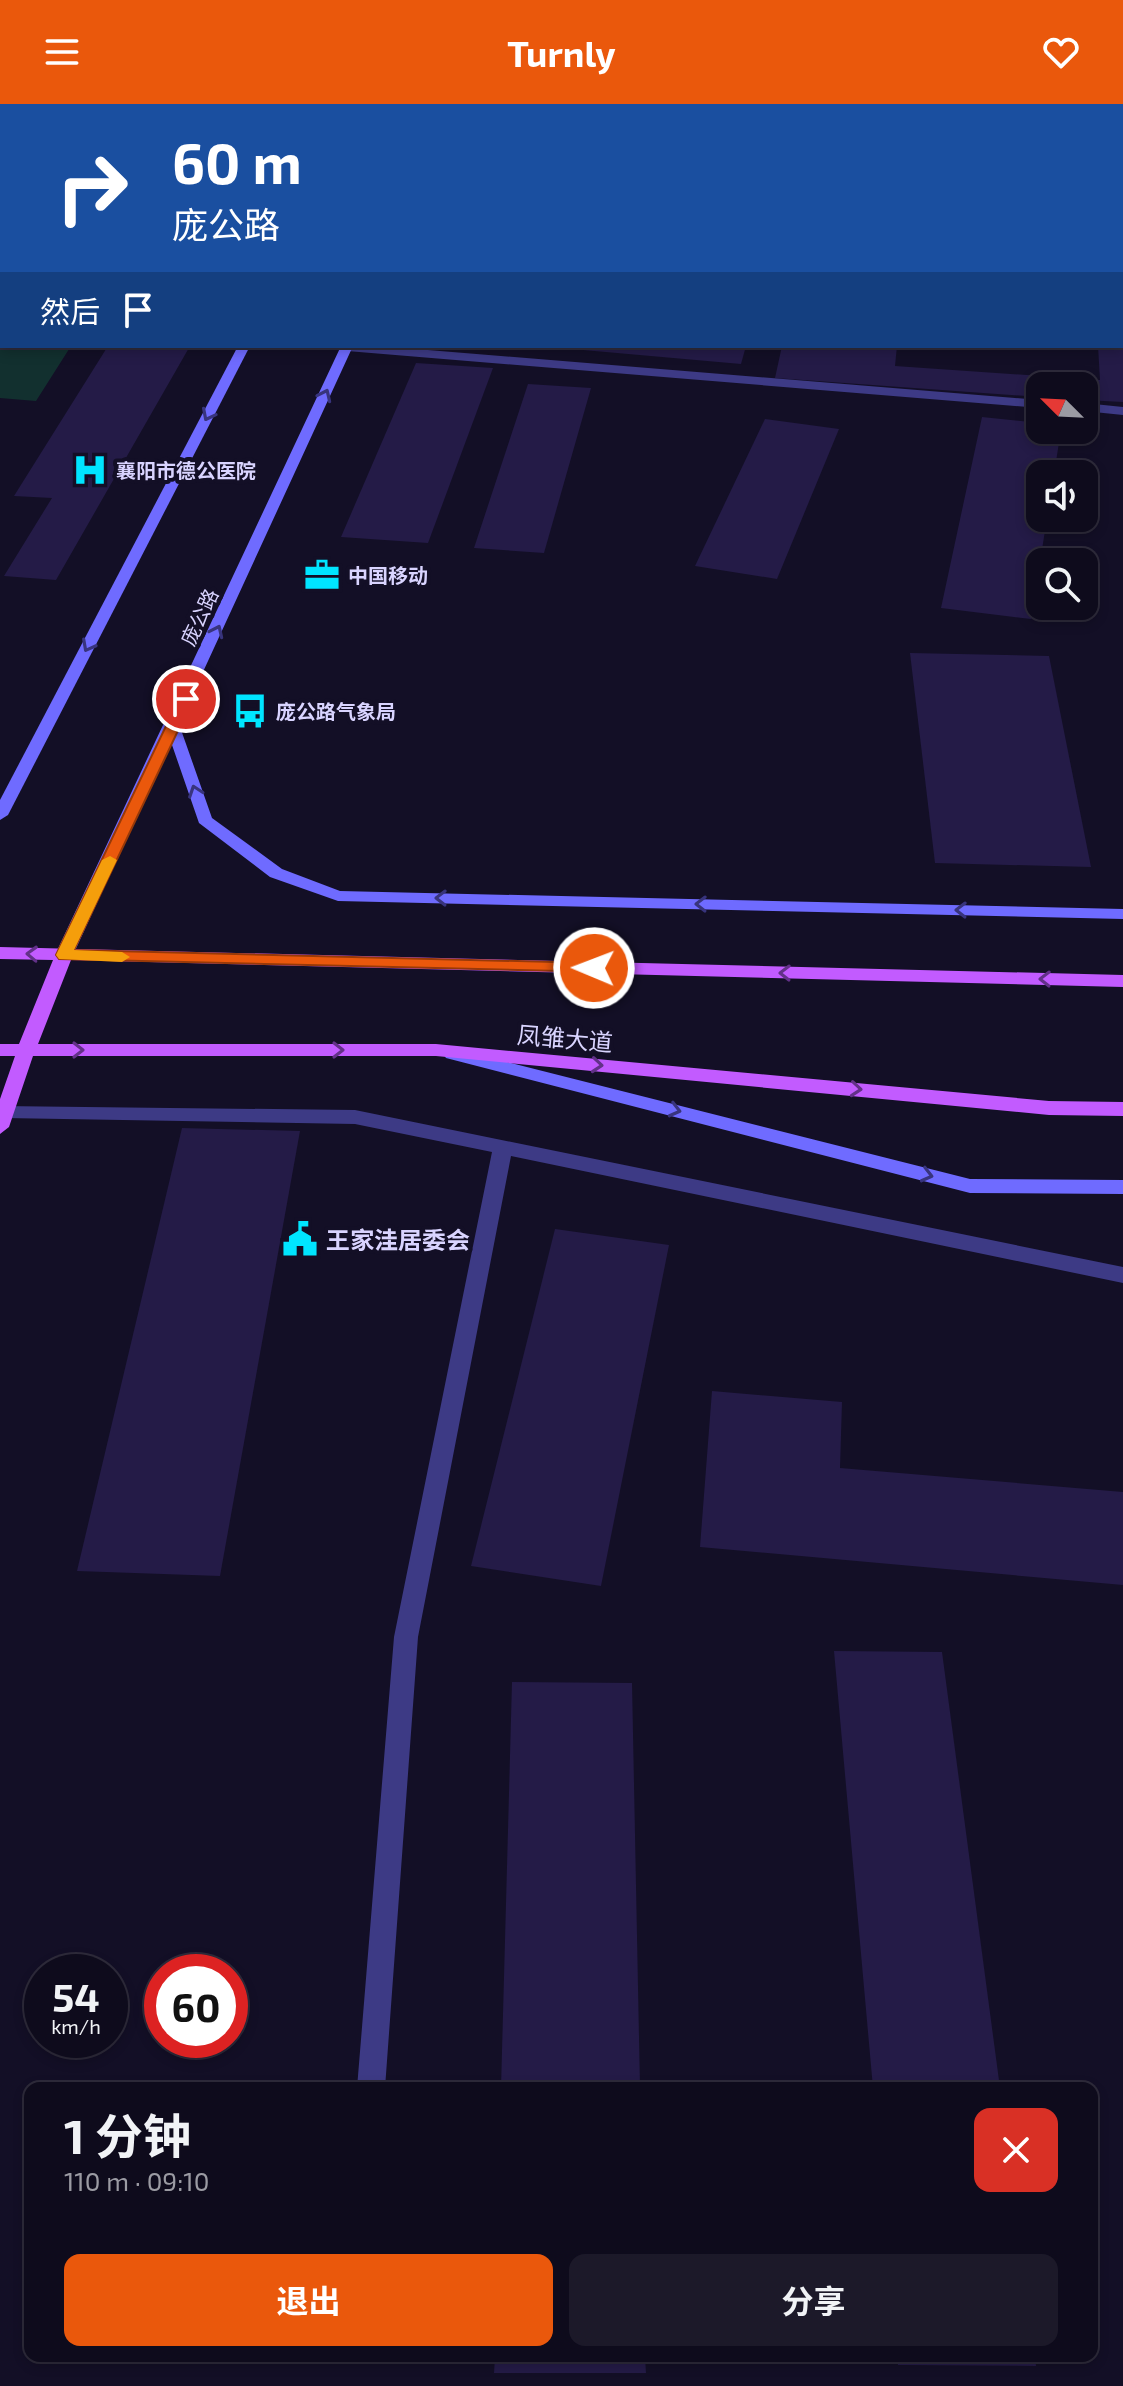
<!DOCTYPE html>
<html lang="zh">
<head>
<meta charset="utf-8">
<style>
  body { margin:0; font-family:"Exo 2","Noto Sans SC",sans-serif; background:#1c1929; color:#f1f3f6; height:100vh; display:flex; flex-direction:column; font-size:30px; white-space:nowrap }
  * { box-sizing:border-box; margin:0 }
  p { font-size:26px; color:#9b9ba3 }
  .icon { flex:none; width:44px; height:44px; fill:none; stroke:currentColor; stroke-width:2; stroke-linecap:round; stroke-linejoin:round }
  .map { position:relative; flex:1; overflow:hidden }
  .sheet { position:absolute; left:24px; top:1978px; width:1074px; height:280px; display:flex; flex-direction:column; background:#0e0b1c; border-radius:16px; box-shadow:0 4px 12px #0003,0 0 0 2px #2e2b3b }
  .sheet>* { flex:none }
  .banner { position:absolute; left:0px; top:0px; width:1124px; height:244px; box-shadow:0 4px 12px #0003,0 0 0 2px #2e2b3b; background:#1a4fa0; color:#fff; overflow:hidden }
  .needle { width:52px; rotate:294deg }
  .buttons { position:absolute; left:1026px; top:268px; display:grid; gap:16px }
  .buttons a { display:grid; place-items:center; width:72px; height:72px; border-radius:16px; background:#0e0b1c; box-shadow:0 4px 12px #0003,0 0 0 2px #2e2b3b; font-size:40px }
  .speed { position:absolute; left:24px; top:1850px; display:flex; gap:16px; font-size:40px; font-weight:700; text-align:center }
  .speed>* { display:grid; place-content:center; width:104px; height:104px; border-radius:50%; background:#0e0b1c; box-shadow:0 4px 12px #0003,0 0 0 2px #2e2b3b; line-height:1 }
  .speed small { font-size:20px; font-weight:400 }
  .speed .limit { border:12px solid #d22; background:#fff; color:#111 }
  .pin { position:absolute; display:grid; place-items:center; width:68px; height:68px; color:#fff; margin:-34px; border:4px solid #fff; border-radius:50%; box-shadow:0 2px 8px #0007 }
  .me { position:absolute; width:88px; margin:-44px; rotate:271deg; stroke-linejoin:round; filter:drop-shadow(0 0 6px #0008) }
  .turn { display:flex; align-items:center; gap:28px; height:168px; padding:0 40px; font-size:36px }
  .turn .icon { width:104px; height:104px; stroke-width:2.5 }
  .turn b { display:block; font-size:56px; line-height:68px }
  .then { display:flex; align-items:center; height:76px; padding:0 40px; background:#0003; gap:16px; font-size:30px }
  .round { display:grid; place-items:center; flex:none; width:84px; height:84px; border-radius:16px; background:#1c1929 }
  .headline { display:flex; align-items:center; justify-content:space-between; height:136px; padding:0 40px }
  h1 { font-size:48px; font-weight:700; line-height:60px }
  .primary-button { display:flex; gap:16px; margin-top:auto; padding:16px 40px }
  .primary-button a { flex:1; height:92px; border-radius:16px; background:#ea580c; color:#fff; font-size:32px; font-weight:700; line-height:92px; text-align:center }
  .primary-button a+a { background:#1c1929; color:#f1f3f6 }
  header { display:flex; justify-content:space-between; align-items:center; height:104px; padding:0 40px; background:#ea580c; color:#fff; font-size:36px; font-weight:700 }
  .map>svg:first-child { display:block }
  .green { fill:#12302f }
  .building { fill:#241b47 }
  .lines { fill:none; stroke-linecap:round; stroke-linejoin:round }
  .lane { fill:#3d3a85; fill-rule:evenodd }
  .street { fill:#3d3a85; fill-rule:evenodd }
  .secondary { fill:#6f6bff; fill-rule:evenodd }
  .primary { fill:#c25bff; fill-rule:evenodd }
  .oneway { stroke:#38347d }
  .oneway2 { stroke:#623188 }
  .route { fill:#ea580c; stroke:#983908; stroke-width:2 }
  .slow { fill:#f59e0b }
  .labels { text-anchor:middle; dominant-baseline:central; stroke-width:8; stroke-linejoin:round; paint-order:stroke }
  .far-poi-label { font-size:20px; font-weight:bold; fill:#d9d4ff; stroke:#130f26; text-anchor:start }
  .far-street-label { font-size:20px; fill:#d9d4ff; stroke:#130f26 }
  .street-label { font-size:24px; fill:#d9d4ff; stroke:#130f26 }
  .poi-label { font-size:24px; font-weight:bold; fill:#d9d4ff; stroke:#130f26; text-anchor:start }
</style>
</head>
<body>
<header><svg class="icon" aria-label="menu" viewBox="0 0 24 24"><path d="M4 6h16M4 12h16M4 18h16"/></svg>Turnly<svg class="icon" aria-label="heart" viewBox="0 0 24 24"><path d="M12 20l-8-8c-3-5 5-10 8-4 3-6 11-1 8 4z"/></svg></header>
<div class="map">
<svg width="1123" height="2282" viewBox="0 0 1123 2282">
  <rect width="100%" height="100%" fill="#130f26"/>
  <path class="green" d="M0 217 2 242H71L36 297 0 294Z"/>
  <g class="building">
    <path d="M108 242H190L56 476 4 472 52 394 14 392Z"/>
    <path d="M538 242H746L741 260Z"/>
    <path d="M782 242H897L895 262 1100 276 1098 242H1123V298L1084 296V282H1040V293L775 274Z"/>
    <path d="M416 259 493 264 428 439 341 433Z"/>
    <path d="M528 280 591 284 544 449 474 444Z"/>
    <path d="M982 313 1040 319V326H1061L1054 370H1040V414H1047L1031 515 941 504Z"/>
    <path d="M765 315 839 325 777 475 695 462Z"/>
    <path d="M910 549 1049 552 1091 763 935 759Z"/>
    <path d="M182 1024 300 1027 220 1472 77 1467Z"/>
    <path d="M555 1125 669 1141 601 1482 471 1462Z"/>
    <path d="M712 1287 842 1298 840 1364 1123 1388V1481L700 1443Z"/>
    <path d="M834 1547 942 1548 1000 1984H873Z"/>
    <path d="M512 1578 632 1579 640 1984H501Z"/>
    <path d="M495 2252H645L646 2269H494Z"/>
    <path d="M897 2252H1035L1036 2262 898 2261Z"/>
  </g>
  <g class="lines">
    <g class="lane">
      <rect x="0" y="187" width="2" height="8"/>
      <path d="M342 242H379L1040 296V304L347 247Z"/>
      <path d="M1084 299 1123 303V311L1084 307Z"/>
      <path d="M0 1002 355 1006 1123 1163V1179L511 1052 418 1533 385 1984H357L394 1533 492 1048 355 1020 4 1014 0 1012Z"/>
    </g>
    <g class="street">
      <rect x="855" y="0" width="10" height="2"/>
      <rect x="1122" y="129" width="1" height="6"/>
    </g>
    <g class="secondary">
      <path d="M238 242H250L8 711 0 716V696Z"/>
      <path d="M341 242H353L179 620 212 714 282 765 340 787 1123 805V815L338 797 270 773 199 719 171 638 73 851 64 857 58 855 55 851Z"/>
      <path d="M452 944 970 1075 1123 1076V1090L970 1089 446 954 443 950Z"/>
    </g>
    <path class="primary" d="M0 843 1123 871V883L71 856 38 940H436L1049 997 1123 998V1012L1049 1011 436 952H33L9 1023 0 1030V995L15 952H0V940H19L53 856 0 855Z"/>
  </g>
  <defs><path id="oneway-chevron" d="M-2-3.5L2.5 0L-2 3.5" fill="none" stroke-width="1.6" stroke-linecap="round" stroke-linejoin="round" transform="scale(2)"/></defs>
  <g class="oneway">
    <use href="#oneway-chevron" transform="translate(325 291) rotate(-65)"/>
    <use href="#oneway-chevron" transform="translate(208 311) rotate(117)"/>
    <use href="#oneway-chevron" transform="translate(217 527) rotate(-65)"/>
    <use href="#oneway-chevron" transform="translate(88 542) rotate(118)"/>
    <use href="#oneway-chevron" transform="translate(195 687) rotate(-109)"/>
    <use href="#oneway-chevron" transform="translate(441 794) rotate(-179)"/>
    <use href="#oneway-chevron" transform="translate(701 800) rotate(-179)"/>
    <use href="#oneway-chevron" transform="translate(961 806) rotate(-179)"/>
    <use href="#oneway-chevron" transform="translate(675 1006) rotate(14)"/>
    <use href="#oneway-chevron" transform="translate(927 1071) rotate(14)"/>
  </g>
  <g class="oneway2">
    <use href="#oneway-chevron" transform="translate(32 850) rotate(-178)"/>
    <use href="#oneway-chevron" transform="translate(785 869) rotate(-179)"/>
    <use href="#oneway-chevron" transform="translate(1045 875) rotate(-179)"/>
    <use href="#oneway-chevron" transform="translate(78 946)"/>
    <use href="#oneway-chevron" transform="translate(338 946)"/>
    <use href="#oneway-chevron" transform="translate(597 961) rotate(5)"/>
    <use href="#oneway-chevron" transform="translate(856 985) rotate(5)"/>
  </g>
  <path class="route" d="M186 591 193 595 74 846 594 859 599 860V868L59 855 56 851 179 595Z"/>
  <path class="slow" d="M110 752 117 756 74 846 122 848 130 853 122 858 59 855 56 851 102 756Z"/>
  <defs>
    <g id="hospital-bare" transform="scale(2.76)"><path d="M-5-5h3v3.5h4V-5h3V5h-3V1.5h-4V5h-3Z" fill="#00e5ff" stroke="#130f26" stroke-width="2.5" paint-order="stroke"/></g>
    <g id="office-bare" transform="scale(2.76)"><path d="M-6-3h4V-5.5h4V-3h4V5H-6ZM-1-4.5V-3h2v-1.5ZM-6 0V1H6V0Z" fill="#00e5ff" stroke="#130f26" stroke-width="2.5" paint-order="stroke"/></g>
    <g id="bus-bare" transform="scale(2.76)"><path d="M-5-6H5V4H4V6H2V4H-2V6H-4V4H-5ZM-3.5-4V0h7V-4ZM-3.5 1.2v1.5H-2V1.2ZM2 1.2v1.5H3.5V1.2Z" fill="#00e5ff" stroke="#130f26" stroke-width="2.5" paint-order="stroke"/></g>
    <g id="civic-bare" transform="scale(2.76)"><path d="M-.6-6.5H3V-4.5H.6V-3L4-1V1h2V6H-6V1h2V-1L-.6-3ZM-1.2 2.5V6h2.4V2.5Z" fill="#00e5ff" stroke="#130f26" stroke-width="2.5" paint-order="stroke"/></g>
  </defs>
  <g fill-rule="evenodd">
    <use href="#hospital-bare" x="90" y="366"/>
    <use href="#office-bare" x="322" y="471"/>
    <use href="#bus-bare" x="250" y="607"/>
    <use href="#civic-bare" x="300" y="1135"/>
  </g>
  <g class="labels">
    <g class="far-poi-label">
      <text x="116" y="366">襄阳市德公医院</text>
      <text x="348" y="471">中国移动</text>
      <text x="276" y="607">庞公路气象局</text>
    </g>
    <g class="far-street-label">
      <text transform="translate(199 513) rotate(-65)">庞公路</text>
    </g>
    <g class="street-label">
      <text transform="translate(565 934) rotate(5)">凤雏大道</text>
    </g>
    <g class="poi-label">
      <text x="326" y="1135">王家洼居委会</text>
    </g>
  </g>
</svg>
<div class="buttons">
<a><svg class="needle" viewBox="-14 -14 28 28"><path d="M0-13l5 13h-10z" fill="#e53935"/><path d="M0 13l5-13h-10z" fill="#9b9ba3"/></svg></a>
<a><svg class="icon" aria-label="sound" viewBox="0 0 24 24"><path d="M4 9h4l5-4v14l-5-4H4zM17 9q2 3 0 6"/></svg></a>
<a><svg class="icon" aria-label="search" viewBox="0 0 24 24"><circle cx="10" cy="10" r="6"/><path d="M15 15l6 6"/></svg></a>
</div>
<div class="speed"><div>54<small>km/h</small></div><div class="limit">60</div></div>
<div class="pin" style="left:186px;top:595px;background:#d93025"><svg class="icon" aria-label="arrive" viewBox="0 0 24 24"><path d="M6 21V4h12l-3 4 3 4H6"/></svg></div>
<svg class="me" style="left:594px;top:864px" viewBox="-20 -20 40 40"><circle r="17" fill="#ea580c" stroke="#fff" stroke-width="3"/><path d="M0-11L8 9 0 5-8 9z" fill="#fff"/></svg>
<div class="banner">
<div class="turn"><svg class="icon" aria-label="right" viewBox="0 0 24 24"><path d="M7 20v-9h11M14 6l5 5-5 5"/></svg><div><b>60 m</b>庞公路</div></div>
<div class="then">然后<svg class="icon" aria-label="arrive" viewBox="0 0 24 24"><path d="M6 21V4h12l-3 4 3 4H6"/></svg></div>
</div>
<section class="sheet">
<div class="headline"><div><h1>1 分钟</h1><p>110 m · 09:10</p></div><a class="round" style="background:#d93025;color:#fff"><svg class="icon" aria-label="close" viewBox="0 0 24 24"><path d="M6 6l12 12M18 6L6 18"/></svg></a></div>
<div class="primary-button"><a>退出</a><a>分享</a></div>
</section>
</div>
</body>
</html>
